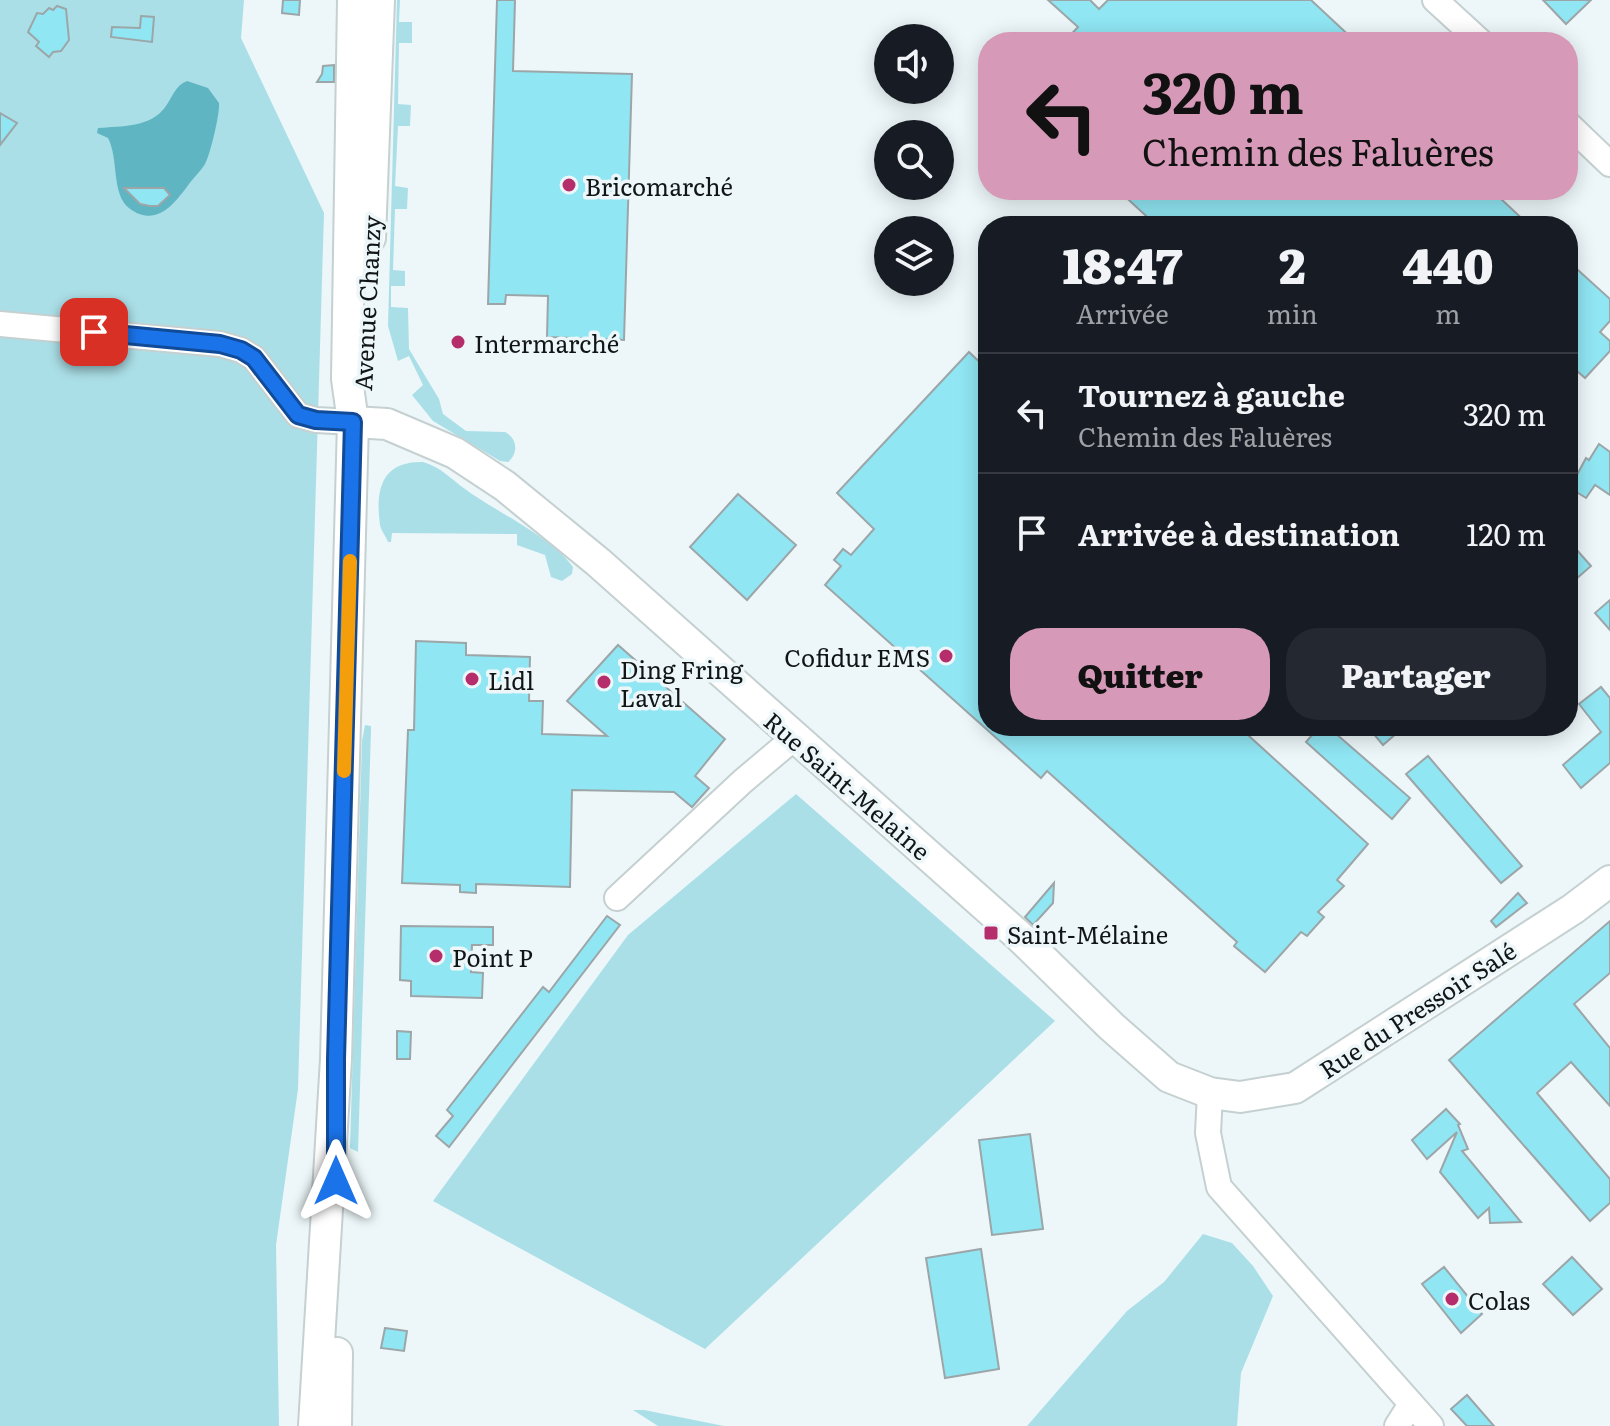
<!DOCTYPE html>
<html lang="fr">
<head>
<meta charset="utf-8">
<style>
  body { margin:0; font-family:Literata,serif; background:#242831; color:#f1f3f6; height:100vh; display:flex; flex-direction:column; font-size:30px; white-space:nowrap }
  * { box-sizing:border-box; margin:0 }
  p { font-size:26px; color:#9ea1a6 }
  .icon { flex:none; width:44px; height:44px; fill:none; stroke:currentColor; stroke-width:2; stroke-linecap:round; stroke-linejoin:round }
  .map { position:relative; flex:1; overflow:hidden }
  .drawer { position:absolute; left:978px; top:216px; width:600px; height:520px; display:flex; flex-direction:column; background:#171b24; border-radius:32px; box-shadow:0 4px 20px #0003 }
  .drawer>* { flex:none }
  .banner { position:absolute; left:978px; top:32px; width:600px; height:168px; border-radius:32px; box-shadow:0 4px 20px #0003; background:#d69ab8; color:#111; overflow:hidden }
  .controls { position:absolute; left:874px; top:24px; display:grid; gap:16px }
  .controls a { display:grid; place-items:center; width:80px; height:80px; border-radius:50%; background:#171b24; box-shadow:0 4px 20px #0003; font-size:40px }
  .pin { position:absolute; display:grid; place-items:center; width:68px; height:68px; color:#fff; margin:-34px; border-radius:16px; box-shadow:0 4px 12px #0006 }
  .me { position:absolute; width:88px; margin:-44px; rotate:0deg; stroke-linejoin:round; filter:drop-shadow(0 0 6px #0008) }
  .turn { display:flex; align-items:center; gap:28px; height:168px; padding:0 32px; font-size:36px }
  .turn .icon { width:104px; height:104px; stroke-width:2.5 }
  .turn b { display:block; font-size:56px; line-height:68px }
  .eta { display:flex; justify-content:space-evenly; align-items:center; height:136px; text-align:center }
  .eta b { font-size:48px; font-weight:800; line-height:56px }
  .action { display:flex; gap:16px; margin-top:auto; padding:16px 32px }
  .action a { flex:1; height:92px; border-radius:32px; background:#d69ab8; color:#111; font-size:32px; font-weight:800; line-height:92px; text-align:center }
  .action a+a { background:#242831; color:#f1f3f6 }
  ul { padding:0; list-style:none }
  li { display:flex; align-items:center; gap:24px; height:120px; padding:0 32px; border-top:2px solid #363941 }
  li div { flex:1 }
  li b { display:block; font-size:30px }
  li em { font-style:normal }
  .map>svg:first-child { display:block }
  .green { fill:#abdfe7 }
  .water { fill:#5fb6c2 }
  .building { fill:#90e6f3; stroke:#9ca6a8; stroke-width:2 }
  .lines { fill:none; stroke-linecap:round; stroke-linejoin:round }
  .minor-casing { stroke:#c5d0d1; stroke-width:28 }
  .major-casing { stroke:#c5d0d1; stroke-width:34 }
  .minor { stroke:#fff; stroke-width:24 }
  .major { stroke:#fff; stroke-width:30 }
  .route-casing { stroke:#114b97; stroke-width:20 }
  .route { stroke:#1a73e8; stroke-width:14 }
  .slow { stroke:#f59e0b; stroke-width:14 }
  .poi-dot { fill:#b62d6c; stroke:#edf7f9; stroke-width:3 }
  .labels { text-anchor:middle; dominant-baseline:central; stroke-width:7; stroke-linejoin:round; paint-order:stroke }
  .poi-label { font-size:24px; fill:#111515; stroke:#edf7f9; text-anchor:start }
  .street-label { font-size:24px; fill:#111515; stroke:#edf7f9 }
</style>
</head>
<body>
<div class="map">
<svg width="1610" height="1426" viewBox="0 0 1610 1426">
  <rect width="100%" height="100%" fill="#edf7f9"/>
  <g class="green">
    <path d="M0 0H244L241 38 324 213 298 1089 276 1245 279 1426H0Z"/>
    <path d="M397 0H400L399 22H412V43H399L398 104 411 105 410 126H398L395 186 408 188 407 209H395L393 270 405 271V286H391V307L408 308 409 349 439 399 443 414 466 431 505 432C517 438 519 453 508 462L500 461 433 421 412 395 423 385 409 356 398 361 388 326Z"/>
    <path d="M423 462C441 467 451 479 465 489 496 512 551 536 573 567L572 574 562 581 551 577 545 555 517 545V534L392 533 391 542H388C386 536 381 531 380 525 375 489 382 461 423 462Z"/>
    <path d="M365 725 371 726V730L358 1152 350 1148 362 741Z"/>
    <path d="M796 794 1055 1021 705 1349 433 1201 628 935Z"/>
    <path d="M1203 1234 1232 1243 1253 1266 1273 1296 1241 1373 1237 1426H1027L1127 1311 1164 1282Z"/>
    <path d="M633 1410H644L724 1426H658Z"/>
  </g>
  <path class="water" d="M187 81 208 88 219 103C220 114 210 155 205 164 201 171 194 177 189 184 175 203 156 229 129 208 111 194 119 159 108 138L97 133 98 128C121 126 151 128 166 106 173 96 175 86 187 81Z"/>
  <g class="building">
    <path d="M283 0H300L299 15 282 13Z"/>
    <path d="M497 0H515L513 71 632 74 624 340 547 337 548 296 506 295 505 304H488Z"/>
    <path d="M1048 0H1090L1099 9 1108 0H1311L1356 42H1064L1078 27Z"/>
    <path d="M1543 0H1591L1566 24Z"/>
    <path d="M57 6 66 9 69 40 61 51 53 52 49 57 36 46 39 42 28 32 37 13 43 14 49 8 53 10Z"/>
    <path d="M141 16 154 17 152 42 111 37 112 27 140 28Z"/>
    <path d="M334 65V82H317L322 74 323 66Z"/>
    <path d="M0 113 17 123 0 145Z"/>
    <path d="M124 188H164L170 195 158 206H150L140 204Z"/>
    <path d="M1118 190H1504L1499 197 1530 226H1157Z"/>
    <path d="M1568 261 1610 299V321L1600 332 1610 341V351L1585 378 1568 363Z"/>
    <path d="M969 352 988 370V726H1238L1368 844 1337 880 1344 886 1318 912 1324 917 1307 936 1301 932 1265 972 1234 946 1237 942 1047 771 1041 778 825 585 841 566 834 560 843 549 851 555 874 529 837 493Z"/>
    <path d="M1599 444 1610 452V495L1595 485 1586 498 1570 488 1586 458 1589 460Z"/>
    <path d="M738 494 796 545 747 600 690 547Z"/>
    <path d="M1568 540 1591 566 1568 586Z"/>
    <path d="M1610 600V630L1595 613Z"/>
    <path d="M416 641 466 643V655L530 657 529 701H543L542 734 607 736 567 701 618 645 725 739 695 776 709 788 692 807 674 792 572 790 570 887 476 884V893L460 892V885L402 883 408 730H414Z"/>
    <path d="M1601 687 1610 698V763L1581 788 1563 765 1601 732 1579 704Z"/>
    <path d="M1320 726H1327L1410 798 1392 819 1306 742Z"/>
    <path d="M1367 726H1405L1383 745Z"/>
    <path d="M1428 756 1522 866 1501 883 1406 774Z"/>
    <path d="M1054 883 1053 903 1033 925 1025 917Z"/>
    <path d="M1518 893 1527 903 1496 927 1491 921Z"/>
    <path d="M607 916 620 925 449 1147 436 1136 453 1116 447 1110 543 987 549 992Z"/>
    <path d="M1610 921V973L1574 1004 1610 1048V1106L1571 1062 1537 1093 1610 1179V1203L1590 1221 1449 1060Z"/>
    <path d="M401 926 493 927V945H472L471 972 483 973 482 998 411 996V981L400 980Z"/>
    <path d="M397 1031 411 1032 410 1059H397Z"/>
    <path d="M1446 1109 1460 1124 1458 1125 1468 1149 1462 1151 1521 1222 1490 1223 1489 1208 1478 1218 1440 1172 1457 1132 1427 1159 1412 1140Z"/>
    <path d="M1030 1134 1043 1229 992 1235 979 1140Z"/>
    <path d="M981 1249 999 1369 945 1378 926 1258Z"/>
    <path d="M1572 1257 1602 1289 1573 1315 1543 1284Z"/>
    <path d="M1444 1267 1482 1314 1461 1333 1422 1284Z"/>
    <path d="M385 1328 407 1331 404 1351 381 1348Z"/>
    <path d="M1467 1395 1494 1426H1467L1451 1409Z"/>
  </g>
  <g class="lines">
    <g class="minor-casing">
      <g id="minor">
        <path d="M1435 0 1481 42"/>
        <path d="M1568 124 1610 164"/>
        <path d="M0 324 220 344 241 350 254 358 298 415 316 420 353 422"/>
        <path d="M617 898 743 781 794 738"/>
        <path d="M1210 1093 1208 1133 1219 1187 1431 1426"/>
        <path d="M1397 1426 1411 1404"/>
      </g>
    </g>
    <g class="major-casing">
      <g id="major">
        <path d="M370 238 379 0"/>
        <path d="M353 422 387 424 455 453 505 486 598 562 1019 936 1112 1027 1169 1077 1210 1093 1240 1097 1295 1088 1573 909 1610 881"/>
        <path d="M314 1426 336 1059 353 422 347 379 353 0"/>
        <path d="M336 1426 337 1353"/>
      </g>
    </g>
    <use href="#minor" class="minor"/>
    <use href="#major" class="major"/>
  </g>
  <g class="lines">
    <g class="route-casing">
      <path id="route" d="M94 332 220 344 241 350 254 358 298 415 316 420 353 422 336 1059V1181"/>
    </g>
    <use href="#route" class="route"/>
    <path class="slow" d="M344 771 350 561"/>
  </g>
  <g class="poi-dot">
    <circle cx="569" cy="185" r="8"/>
    <circle cx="458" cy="342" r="8"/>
    <circle cx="946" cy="656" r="8"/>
    <circle cx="472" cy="679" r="8"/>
    <circle cx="604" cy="682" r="8"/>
    <rect x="983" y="925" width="16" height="16" rx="4"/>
    <circle cx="436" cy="956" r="8"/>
    <circle cx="1452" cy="1299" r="8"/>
  </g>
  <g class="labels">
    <g class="poi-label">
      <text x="585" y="185">Bricomarché</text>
      <text x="474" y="342">Intermarché</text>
      <text x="930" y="656" text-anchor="end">Cofidur EMS</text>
      <text x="620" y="668">Ding Fring<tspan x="620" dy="28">Laval</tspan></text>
      <text x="488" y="679">Lidl</text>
      <text x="1007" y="933">Saint-Mélaine</text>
      <text x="452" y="956">Point P</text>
      <text x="1468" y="1299">Colas</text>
    </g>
    <g class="street-label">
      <text transform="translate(366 303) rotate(-87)">Avenue Chanzy</text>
      <text transform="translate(848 785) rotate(41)">Rue Saint-Melaine</text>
      <text transform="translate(1417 1009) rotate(-33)">Rue du Pressoir Salé</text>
    </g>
  </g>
</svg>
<div class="controls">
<a><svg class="icon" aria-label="sound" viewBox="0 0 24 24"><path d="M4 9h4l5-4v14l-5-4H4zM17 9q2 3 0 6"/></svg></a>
<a><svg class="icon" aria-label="search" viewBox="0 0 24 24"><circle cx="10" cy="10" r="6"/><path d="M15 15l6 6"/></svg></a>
<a><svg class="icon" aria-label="layers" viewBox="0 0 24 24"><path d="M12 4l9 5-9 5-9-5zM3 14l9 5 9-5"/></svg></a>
</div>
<div class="pin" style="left:94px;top:332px;background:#d93025"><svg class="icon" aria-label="arrive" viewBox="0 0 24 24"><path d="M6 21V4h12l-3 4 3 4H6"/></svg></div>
<svg class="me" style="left:336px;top:1181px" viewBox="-20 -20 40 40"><path d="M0-17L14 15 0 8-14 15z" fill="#1a73e8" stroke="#fff" stroke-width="4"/></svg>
<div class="banner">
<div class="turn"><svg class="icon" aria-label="left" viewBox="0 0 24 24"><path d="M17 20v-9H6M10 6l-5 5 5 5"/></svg><div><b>320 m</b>Chemin des Faluères</div></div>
</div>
<section class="drawer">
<div class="eta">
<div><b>18:47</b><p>Arrivée</p></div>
<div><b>2</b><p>min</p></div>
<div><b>440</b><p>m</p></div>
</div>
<ul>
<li><svg class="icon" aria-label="left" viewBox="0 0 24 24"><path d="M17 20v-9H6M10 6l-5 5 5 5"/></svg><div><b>Tournez à gauche</b><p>Chemin des Faluères</p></div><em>320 m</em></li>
<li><svg class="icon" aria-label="arrive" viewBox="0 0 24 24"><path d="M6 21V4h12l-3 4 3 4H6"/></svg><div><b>Arrivée à destination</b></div><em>120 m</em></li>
</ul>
<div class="action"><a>Quitter</a><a>Partager</a></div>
</section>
</div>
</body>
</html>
